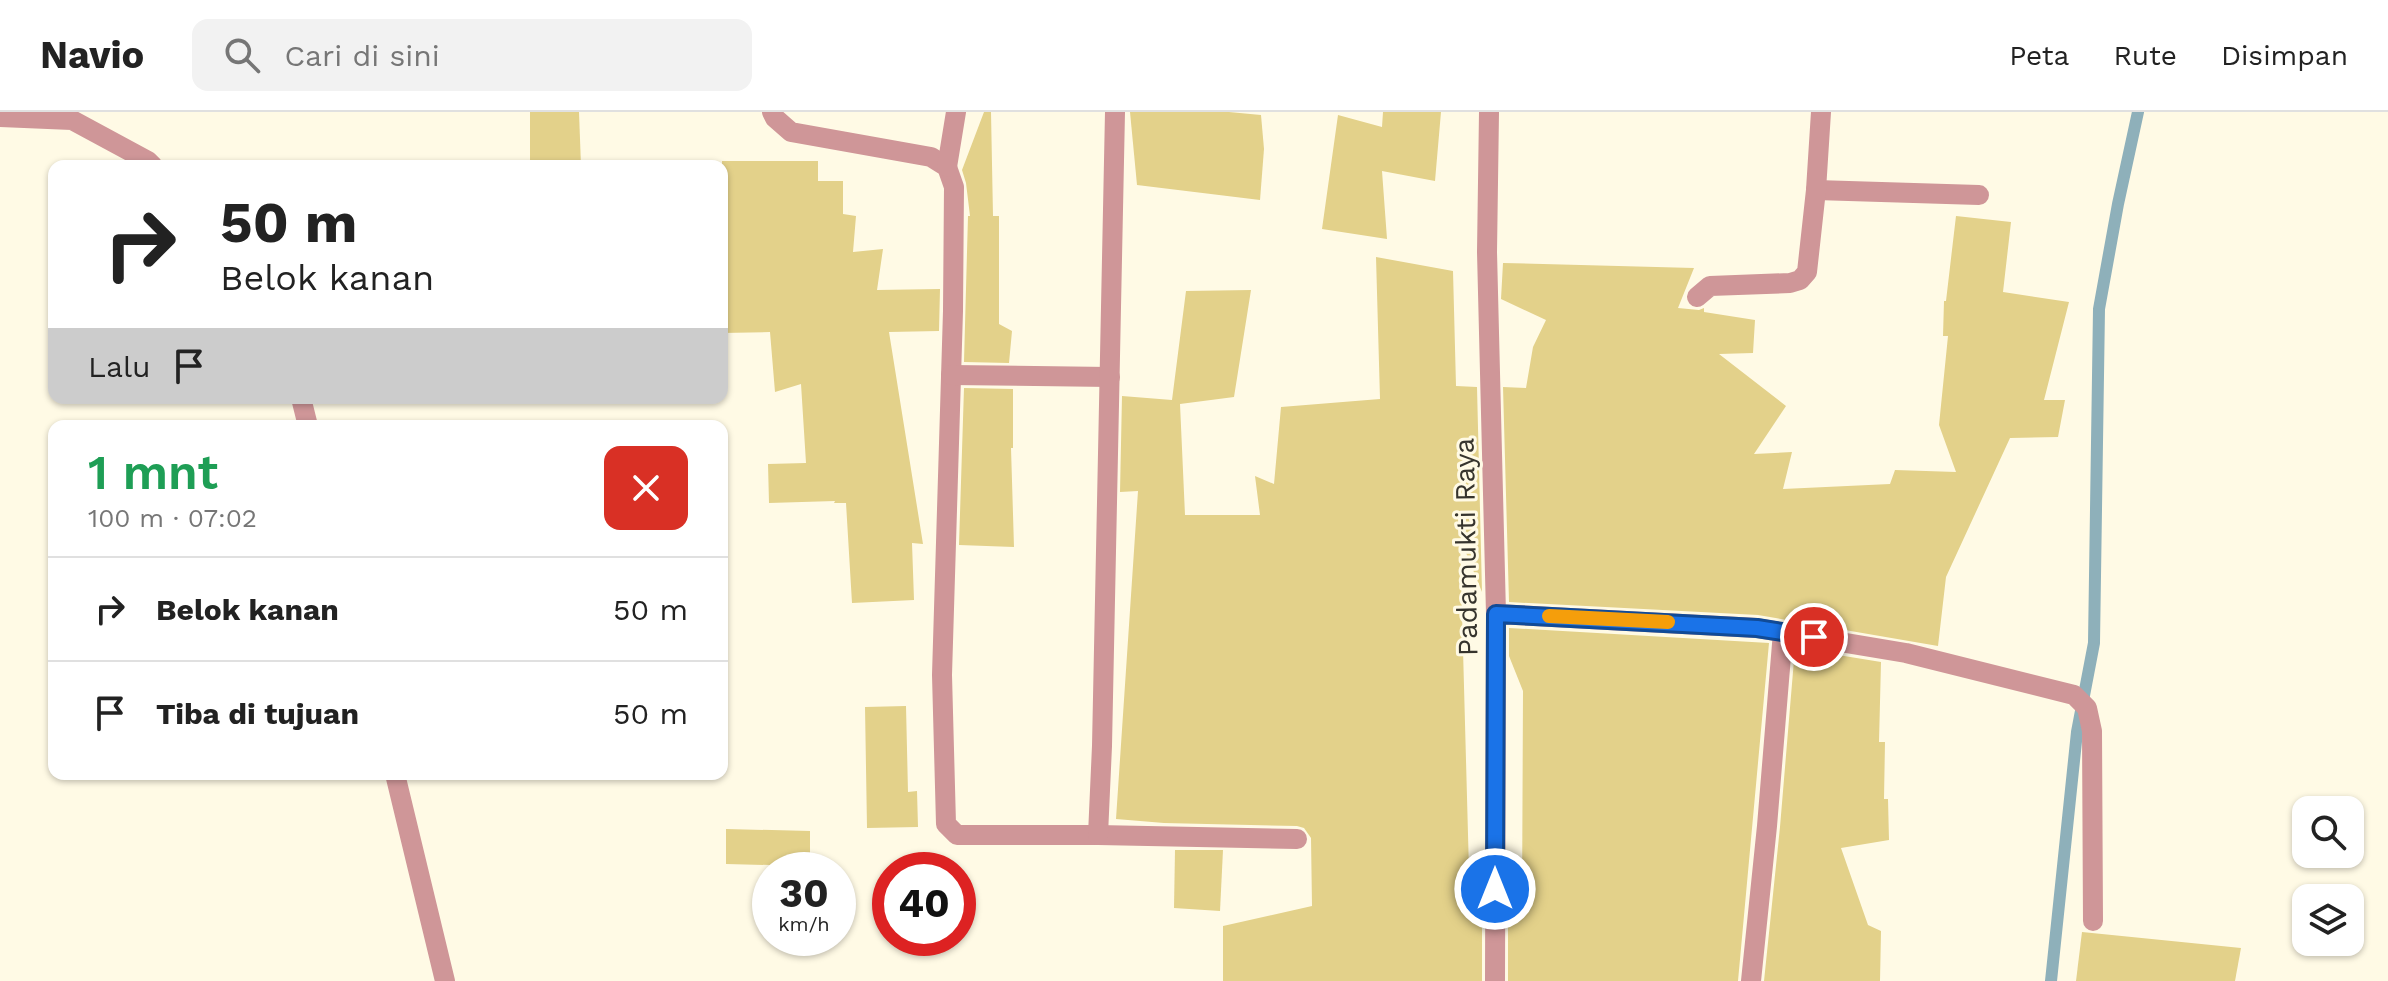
<!DOCTYPE html>
<html lang="id">
<head>
<meta charset="utf-8">
<style>
  body { margin:0; font-family:"Work Sans",sans-serif; background:#f2f2f2; color:#222; height:100vh; display:flex; flex-direction:column; font-size:30px; white-space:nowrap }
  * { box-sizing:border-box; margin:0 }
  p { font-size:26px; color:#767676 }
  .icon { flex:none; width:44px; height:44px; fill:none; stroke:currentColor; stroke-width:2; stroke-linecap:round; stroke-linejoin:round }
  .map { position:relative; flex:1; overflow:hidden }
  .panel { position:absolute; left:48px; top:308px; width:680px; height:360px; display:flex; flex-direction:column; background:#fff; border-radius:16px; box-shadow:0 2px 6px #0004 }
  .panel>* { flex:none }
  .hud { position:absolute; left:48px; top:48px; width:680px; height:244px; border-radius:16px; box-shadow:0 2px 6px #0004; background:#fff; color:#222; overflow:hidden }
  .fabs { position:absolute; left:2292px; top:684px; display:grid; gap:16px }
  .fabs a { display:grid; place-items:center; width:72px; height:72px; border-radius:16px; background:#fff; box-shadow:0 2px 6px #0004; font-size:40px }
  .speed { position:absolute; left:752px; top:740px; display:flex; gap:16px; font-size:40px; font-weight:700; text-align:center }
  .speed>* { display:grid; place-content:center; width:104px; height:104px; border-radius:50%; background:#fff; box-shadow:0 2px 6px #0004; line-height:1 }
  .speed small { font-size:20px; font-weight:400 }
  .speed .limit { border:12px solid #d22; background:#fff; color:#111 }
  .pin { position:absolute; display:grid; place-items:center; width:68px; height:68px; color:#fff; margin:-34px; border:4px solid #fff; border-radius:50%; box-shadow:0 2px 8px #0007 }
  .me { position:absolute; width:88px; margin:-44px; rotate:0deg; stroke-linejoin:round; filter:drop-shadow(0 0 6px #0008) }
  .turn { display:flex; align-items:center; gap:28px; height:168px; padding:0 40px; font-size:36px }
  .turn .icon { width:104px; height:104px; stroke-width:2.5 }
  .turn b { display:block; font-size:56px; line-height:68px }
  .then { display:flex; align-items:center; height:76px; padding:0 40px; background:#0003; gap:16px; font-size:30px }
  .round { display:grid; place-items:center; flex:none; width:84px; height:84px; border-radius:16px; background:#f2f2f2 }
  .summary { display:flex; align-items:center; justify-content:space-between; height:136px; padding:0 40px }
  h1 { font-size:48px; font-weight:600; line-height:60px; color:#1e9e55 }
  ul { padding:0; list-style:none }
  li { display:flex; align-items:center; gap:24px; height:104px; padding:0 40px; border-top:2px solid #e0e0e0 }
  li div { flex:1 }
  li b { display:block; font-size:30px }
  li em { font-style:normal }
  header { display:flex; align-items:center; gap:48px; box-sizing:border-box; height:112px; padding:0 40px; background:#fff; border-bottom:2px solid #e0e0e0 }
  header strong { font-size:38px }
  nav { display:flex; gap:44px; margin-inline-start:auto; font-size:28px }
  .search { width:560px; height:72px; background:#f2f2f2; display:flex; align-items:center; gap:20px; box-sizing:border-box; padding:0 28px; border-radius:16px; color:#767676; font-size:30px }
  .map>svg:first-child { display:block }
  .lines { fill:none; stroke-linecap:round; stroke-linejoin:round }
  .stream { stroke:#8eb0ba; stroke-width:12 }
  .building { fill:#e3d18a }
  .minor { stroke:#cf9698; stroke-width:20 }
  .tertiary { stroke:#cf9698; stroke-width:20 }
  .route-casing { stroke:#114b97; stroke-width:20 }
  .route { stroke:#1a73e8; stroke-width:14 }
  .slow { stroke:#f59e0b; stroke-width:14 }
  .labels { text-anchor:middle; dominant-baseline:central; stroke-width:6; stroke-linejoin:round; paint-order:stroke }
  .street-label { font-size:28px; fill:#36342d; stroke:#fffae5 }
</style>
</head>
<body>
<header>
<strong>Navio</strong>
<div class="search"><svg class="icon" aria-label="search" viewBox="0 0 24 24"><circle cx="10" cy="10" r="6"/><path d="M15 15l6 6"/></svg>Cari di sini</div>
<nav><a>Peta</a><a>Rute</a><a>Disimpan</a></nav>
</header>
<div class="map">
<svg width="2388" height="869" viewBox="0 0 2388 869">
  <rect width="100%" height="100%" fill="#fffae5"/>
  <g class="lines">
    <path class="stream" d="M2051 869 2077 620 2094 531 2099 197 2118 92 2138 0"/>
  </g>
  <g class="building">
    <path d="M530 0H579L581 54H530Z"/>
    <path d="M984 0H991L993 104H999V212L1012 219 1009 251 964 250 968 104H970L966 71 962 58Z"/>
    <path d="M1130 0H1229L1261 3 1264 37 1260 88 1137 73Z"/>
    <path d="M1383 0H1441L1435 69 1382 59 1387 127 1322 117 1338 3 1382 15Z"/>
    <path d="M722 49H818V69H843V102L856 104 853 140 883 137 877 178 940 177 939 219 889 220 923 432 912 431 914 488 852 491 846 391H834L835 389 769 391 768 352 806 351 801 272 775 280 770 220 722 221Z"/>
    <path d="M1956 104 2011 110 2003 180 2069 190 2044 288H2065L2058 325 2010 326 1946 465 1938 534 1758 503 1509 490 1503 275 1526 276 1533 235 1546 208 1501 187 1503 151 1694 156 1678 196 1699 198 1704 196V200L1755 208 1753 241 1719 242 1786 294 1754 342 1792 340 1783 377 1890 372 1895 358 1956 360 1939 313 1948 224H1943L1944 189H1946Z"/>
    <path d="M1376 145 1453 159 1456 274 1477 275 1482 480 1460 426 1470 796H1482V869H1223V814L1312 794 1311 726 1304 716 1297 714 1164 711 1116 707 1138 379 1120 380 1122 284 1172 288 1186 179 1251 178 1234 285 1180 292 1185 403H1260L1255 364 1274 372 1281 295 1380 287Z"/>
    <path d="M964 276 1013 277V336H1011L1014 435 959 433Z"/>
    <path d="M1509 516 1769 531 1738 869H1508V796H1522L1523 579 1509 544Z"/>
    <path d="M1795 536 1881 550 1879 630H1885L1884 687H1888L1889 728 1841 736 1868 813 1881 819 1880 869H1764L1780 715Z"/>
    <path d="M906 594 908 680 917 679 918 715 867 716 865 595Z"/>
    <path d="M726 717 810 719V754L726 752Z"/>
    <path d="M1175 738H1223L1220 799 1174 796Z"/>
    <path d="M2082 820 2241 836 2235 869H2076Z"/>
  </g>
  <g class="lines">
    <g class="minor">
      <path d="M772 0 775 6 791 20 931 45 947 55 954 75 953 199 942 563 946 712 957 723H1098L1297 727"/>
      <path d="M0 5 72 8 148 49 153 54"/>
      <path d="M947 55 956 0"/>
      <path d="M1816 78 1979 83"/>
      <path d="M1697 185 1710 174 1790 171 1800 168 1807 160 1816 78 1821 0"/>
      <path d="M951 263 1110 265"/>
      <path d="M301 286 308 314"/>
      <path d="M1496 502 1757 516 1906 541 2074 583 2087 596 2092 619 2093 809"/>
      <path d="M395 662 445 869"/>
      <path d="M1098 723 1102 634 1115 0"/>
      <path d="M1751 869 1767 714 1783 520"/>
    </g>
    <path class="tertiary" d="M1489 0 1487 140 1496 502 1495 869"/>
  </g>
  <g class="lines">
    <g class="route-casing">
      <path id="route" d="M1495 777 1496 502 1757 516 1814 525"/>
    </g>
    <use href="#route" class="route"/>
    <path class="slow" d="M1549 504 1668 510"/>
  </g>
  <g class="labels">
    <g class="street-label">
      <text transform="translate(1466 435) rotate(-91)">Padamukti Raya</text>
    </g>
  </g>
</svg>
<div class="fabs">
<a><svg class="icon" aria-label="search" viewBox="0 0 24 24"><circle cx="10" cy="10" r="6"/><path d="M15 15l6 6"/></svg></a>
<a><svg class="icon" aria-label="layers" viewBox="0 0 24 24"><path d="M12 4l9 5-9 5-9-5zM3 14l9 5 9-5"/></svg></a>
</div>
<div class="speed"><div>30<small>km/h</small></div><div class="limit">40</div></div>
<div class="pin" style="left:1814px;top:525px;background:#d93025"><svg class="icon" aria-label="arrive" viewBox="0 0 24 24"><path d="M6 21V4h12l-3 4 3 4H6"/></svg></div>
<svg class="me" style="left:1495px;top:777px" viewBox="-20 -20 40 40"><circle r="17" fill="#1a73e8" stroke="#fff" stroke-width="3"/><path d="M0-11L8 9 0 5-8 9z" fill="#fff"/></svg>
<div class="hud">
<div class="turn"><svg class="icon" aria-label="right" viewBox="0 0 24 24"><path d="M7 20v-9h11M14 6l5 5-5 5"/></svg><div><b>50 m</b>Belok kanan</div></div>
<div class="then">Lalu<svg class="icon" aria-label="arrive" viewBox="0 0 24 24"><path d="M6 21V4h12l-3 4 3 4H6"/></svg></div>
</div>
<section class="panel">
<div class="summary"><div><h1>1 mnt</h1><p>100 m · 07:02</p></div><a class="round" style="background:#d93025;color:#fff"><svg class="icon" aria-label="close" viewBox="0 0 24 24"><path d="M6 6l12 12M18 6L6 18"/></svg></a></div>
<ul>
<li><svg class="icon" aria-label="right" viewBox="0 0 24 24"><path d="M7 20v-9h11M14 6l5 5-5 5"/></svg><div><b>Belok kanan</b></div><em>50 m</em></li>
<li><svg class="icon" aria-label="arrive" viewBox="0 0 24 24"><path d="M6 21V4h12l-3 4 3 4H6"/></svg><div><b>Tiba di tujuan</b></div><em>50 m</em></li>
</ul>
</section>
</div>
</body>
</html>
